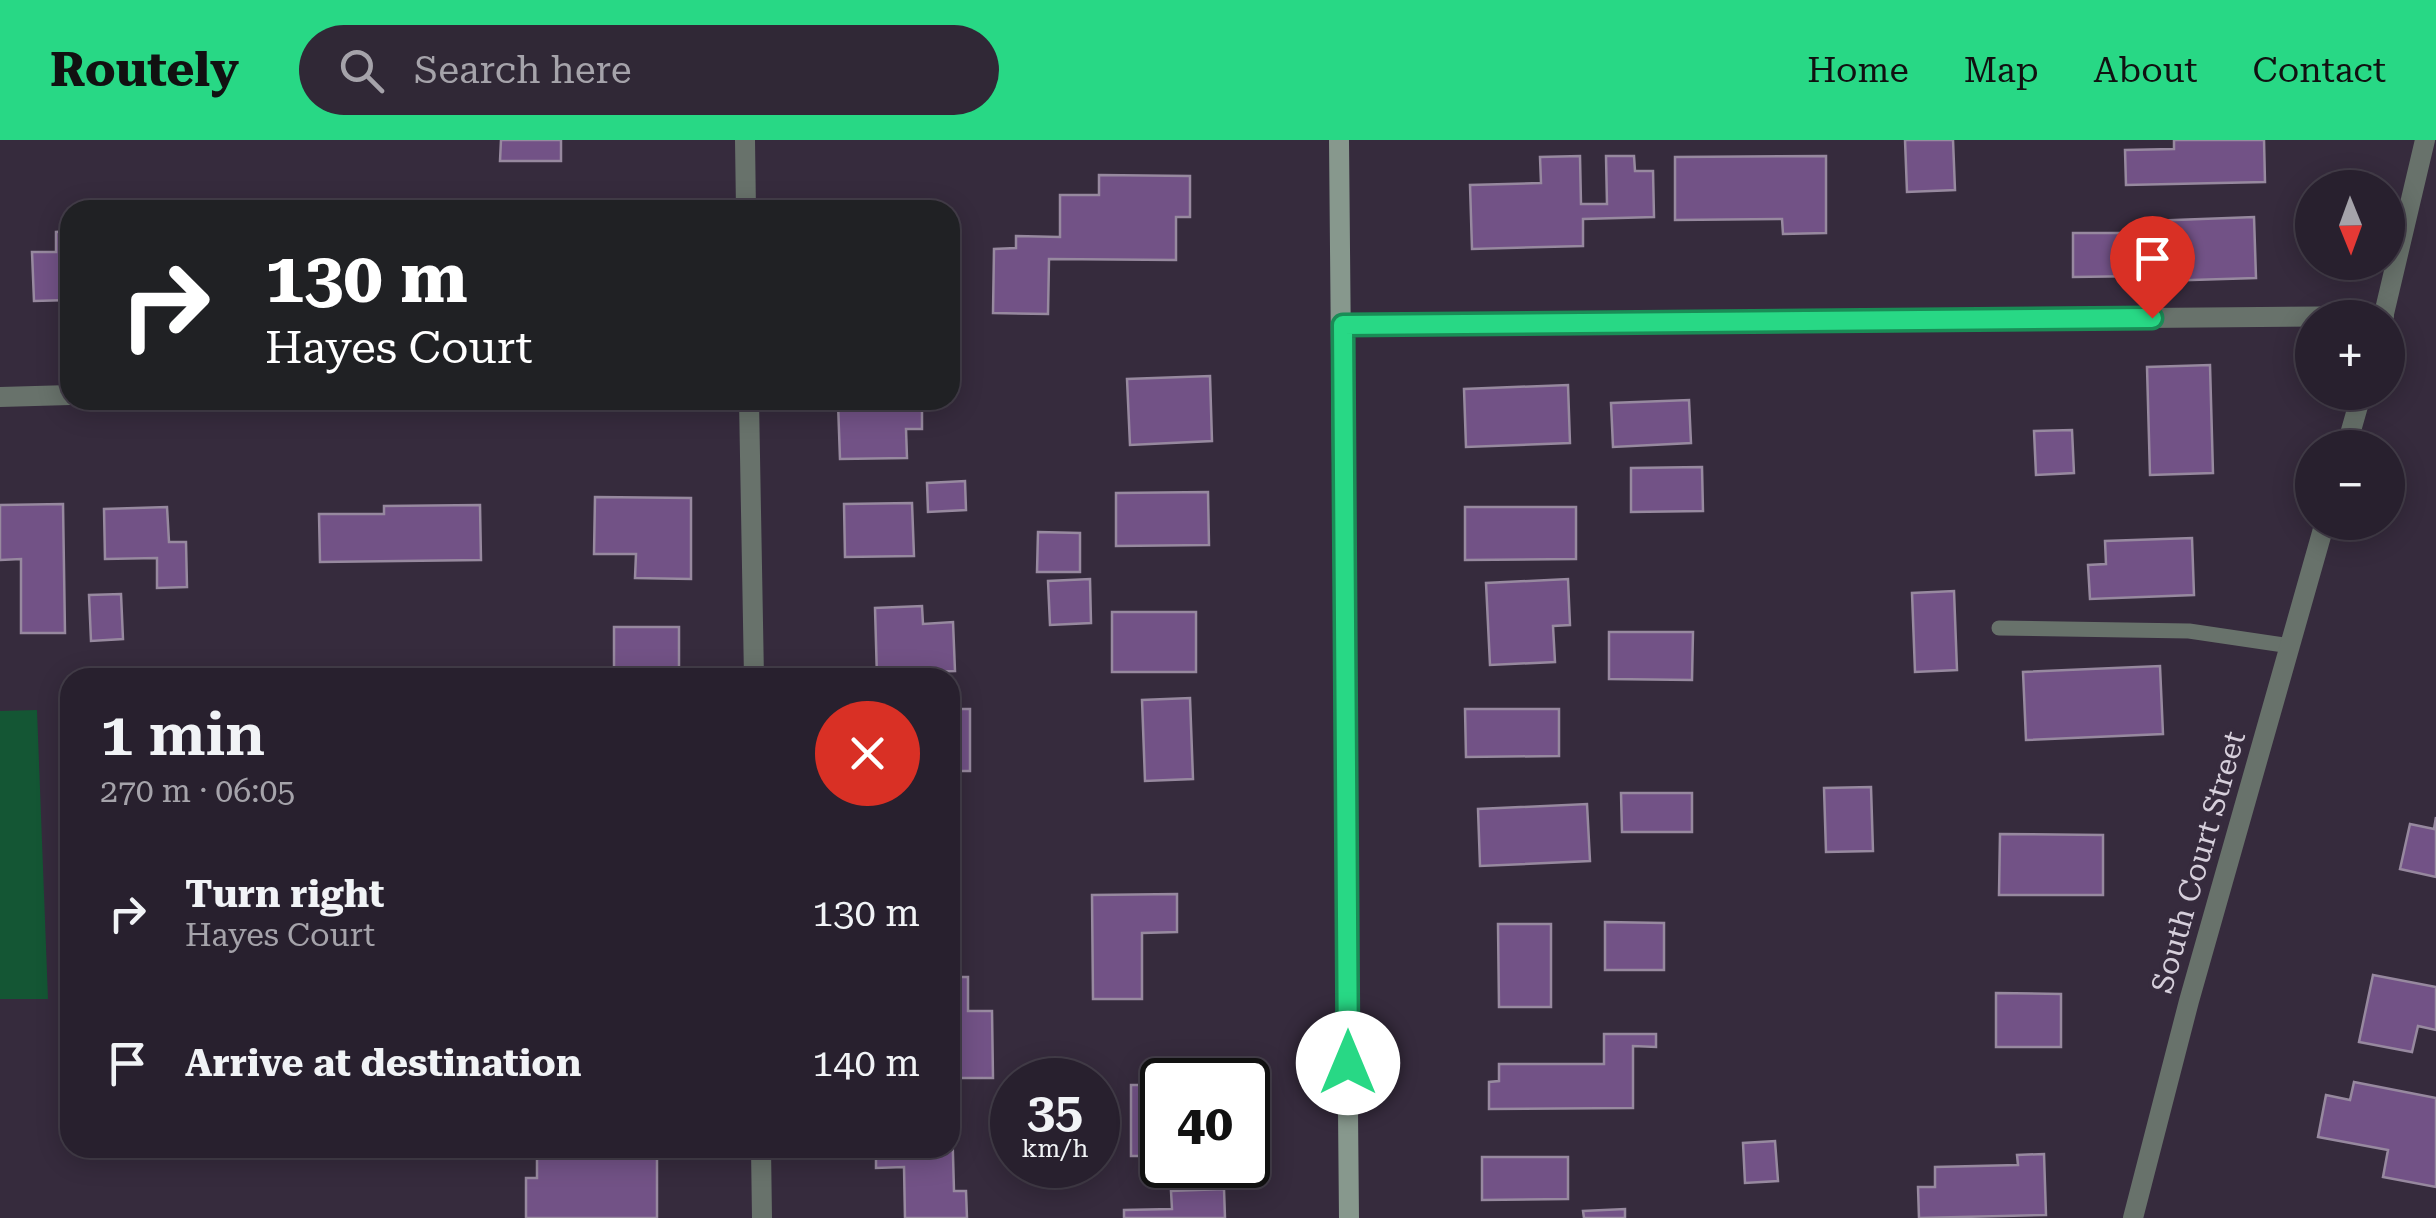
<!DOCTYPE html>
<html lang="en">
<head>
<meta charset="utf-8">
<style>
  body { margin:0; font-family:"Roboto Serif",serif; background:#302836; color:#f1f3f6; height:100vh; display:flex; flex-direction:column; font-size:38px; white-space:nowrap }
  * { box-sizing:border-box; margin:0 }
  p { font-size:32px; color:#a5a3aa }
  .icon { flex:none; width:55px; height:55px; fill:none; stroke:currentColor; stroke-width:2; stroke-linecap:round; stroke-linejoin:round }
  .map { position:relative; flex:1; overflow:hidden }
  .details { position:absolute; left:60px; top:528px; width:900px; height:490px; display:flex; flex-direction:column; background:#28202e; border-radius:30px; box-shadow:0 5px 25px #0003,0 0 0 2px #443e4a }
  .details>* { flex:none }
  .guide { position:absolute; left:60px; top:60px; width:900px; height:210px; border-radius:30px; box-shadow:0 5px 25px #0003,0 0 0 2px #443e4a; background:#202124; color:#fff; overflow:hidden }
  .needle { width:65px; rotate:179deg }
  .buttons { position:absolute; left:2295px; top:30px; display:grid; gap:20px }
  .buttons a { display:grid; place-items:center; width:110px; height:110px; border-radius:50%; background:#28202e; box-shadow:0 5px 25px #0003,0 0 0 2px #443e4a; font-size:50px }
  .speed { position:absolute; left:990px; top:918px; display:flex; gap:20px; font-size:50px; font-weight:700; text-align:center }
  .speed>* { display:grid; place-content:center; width:130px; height:130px; border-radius:50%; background:#28202e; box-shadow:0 5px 25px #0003,0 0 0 2px #443e4a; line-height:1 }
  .speed small { font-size:25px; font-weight:400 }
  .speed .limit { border:5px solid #111; border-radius:15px; background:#fff; color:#111 }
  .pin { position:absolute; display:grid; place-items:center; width:85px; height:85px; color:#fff; margin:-102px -42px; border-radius:50% 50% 50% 0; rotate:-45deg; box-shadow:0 0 10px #0007 }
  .pin .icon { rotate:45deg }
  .me { position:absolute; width:110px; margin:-55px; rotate:0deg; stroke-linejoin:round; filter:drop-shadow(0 0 8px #0008) }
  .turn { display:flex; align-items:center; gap:35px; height:210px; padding:0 40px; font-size:45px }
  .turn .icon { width:130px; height:130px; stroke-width:2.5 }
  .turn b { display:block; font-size:70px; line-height:85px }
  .round { display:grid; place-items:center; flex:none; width:105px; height:105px; border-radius:52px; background:#302836 }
  .headline { display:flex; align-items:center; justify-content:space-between; height:170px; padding:0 40px }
  h1 { font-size:60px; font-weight:600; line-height:75px }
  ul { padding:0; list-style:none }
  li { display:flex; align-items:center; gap:30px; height:150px; padding:0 40px }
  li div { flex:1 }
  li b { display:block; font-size:38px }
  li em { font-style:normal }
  header { display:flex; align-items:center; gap:60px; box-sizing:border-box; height:140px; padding:0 50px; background:#28d885; color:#111 }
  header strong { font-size:48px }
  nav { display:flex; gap:55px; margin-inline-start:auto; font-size:35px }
  .search { width:700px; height:90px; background:#302836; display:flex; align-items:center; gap:25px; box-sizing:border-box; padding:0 35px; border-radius:55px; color:#a5a3aa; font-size:38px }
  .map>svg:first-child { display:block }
  .green { fill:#145634 }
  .building { fill:#725286; stroke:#97899f; stroke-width:2.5 }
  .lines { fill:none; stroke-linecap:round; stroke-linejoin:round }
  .lane { stroke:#68726b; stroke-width:15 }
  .street { stroke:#68726b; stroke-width:20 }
  .secondary { stroke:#87988d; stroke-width:20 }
  .route-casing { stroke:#1a8c56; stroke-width:25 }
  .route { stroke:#28d885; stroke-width:18 }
  .labels { text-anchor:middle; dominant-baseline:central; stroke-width:8; stroke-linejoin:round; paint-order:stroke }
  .street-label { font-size:30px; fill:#d6cfdb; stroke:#362b3d }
</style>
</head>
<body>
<header>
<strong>Routely</strong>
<div class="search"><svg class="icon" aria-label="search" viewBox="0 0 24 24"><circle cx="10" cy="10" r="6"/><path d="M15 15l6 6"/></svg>Search here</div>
<nav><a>Home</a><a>Map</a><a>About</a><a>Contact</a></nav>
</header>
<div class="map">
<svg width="2436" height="1078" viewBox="0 0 2436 1078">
  <rect width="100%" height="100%" fill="#362b3d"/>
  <path class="green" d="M37 570 48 859H0V571Z"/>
  <g class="building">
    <path d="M501 0H561V21H500Z"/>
    <path d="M1905 0H1953L1955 50 1907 52Z"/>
    <path d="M2174 0H2264L2265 42 2126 45 2125 10 2174 9Z"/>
    <path d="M1580 16 1581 64H1607L1606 16H1634L1635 31H1653L1654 77 1583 79V106L1472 109 1470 45 1541 43 1540 17Z"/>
    <path d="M1826 16V93L1783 94 1782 79 1675 80V17Z"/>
    <path d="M1099 35 1190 36V77H1176V120L1049 119 1048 174 993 173 994 109 1016 108V96L1060 97V55H1099Z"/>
    <path d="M2254 77 2256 138 2160 141 2159 109H2150L2149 81Z"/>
    <path d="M70 91V160L34 161 32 112H56V92Z"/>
    <path d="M2073 93H2143V136L2073 137Z"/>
    <path d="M2210 225 2213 333 2150 335 2147 227Z"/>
    <path d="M1210 236 1212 301 1130 305 1127 239Z"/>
    <path d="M1568 245 1570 303 1466 307 1464 249Z"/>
    <path d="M880 260H922V289H906L907 318 840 319 838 263 880 262Z"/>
    <path d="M1689 260 1691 303 1613 307 1611 263Z"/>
    <path d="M2072 290 2074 333 2036 335 2034 291Z"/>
    <path d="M1702 327 1703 371 1631 372V328Z"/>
    <path d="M965 341 966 370 928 372 927 343Z"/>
    <path d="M1208 352 1209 405 1116 406V353Z"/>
    <path d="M595 357 691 358V439L635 438 636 414H594Z"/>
    <path d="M912 363 914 416 845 417 844 364Z"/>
    <path d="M63 364 65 493H21V419L0 420V365Z"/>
    <path d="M480 365 481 420 320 422 319 374H384V366Z"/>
    <path d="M167 367 169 402H186L187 447 157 448V418L105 419 104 369Z"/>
    <path d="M1465 367H1576V419L1465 420Z"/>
    <path d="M1038 392 1080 393V432H1037Z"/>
    <path d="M2192 398 2194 455 2090 459 2088 425 2106 424 2105 401Z"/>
    <path d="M1090 439 1091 483 1050 485 1048 441Z"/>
    <path d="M1568 439 1570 485 1553 486 1555 522 1490 525 1486 443Z"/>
    <path d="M1954 451 1957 530 1915 532 1912 453Z"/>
    <path d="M121 454 123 499 91 501 89 455Z"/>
    <path d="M922 466 923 484 953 482 955 531 917 532V538H877L875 468Z"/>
    <rect x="1112" y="472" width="84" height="60"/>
    <rect x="614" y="487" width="65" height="51"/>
    <path d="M1609 492H1693L1692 540 1609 539Z"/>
    <path d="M2160 526 2163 594 2026 600 2023 532Z"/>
    <path d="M1190 558 1193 639 1145 641 1142 560Z"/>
    <rect x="950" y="569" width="20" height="62"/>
    <path d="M1465 569H1559V616L1466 617Z"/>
    <path d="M1871 647 1873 711 1826 712 1824 648Z"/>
    <path d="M1621 653H1692V692H1622Z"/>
    <path d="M1587 664 1590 721 1480 726 1478 669Z"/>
    <path d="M2436 677V737L2400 729 2410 684 2434 689Z"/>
    <path d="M2000 694 2103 695V755H1999Z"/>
    <path d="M1177 754V792L1142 793V859H1093L1092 755Z"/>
    <path d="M1605 782 1664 783V830H1605Z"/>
    <path d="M1498 784H1551V867H1499Z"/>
    <path d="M2373 835 2436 847V890L2418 886 2412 912 2359 902Z"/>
    <path d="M950 837H968V871H992L993 938H950Z"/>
    <path d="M1996 853 2061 854V907H1996Z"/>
    <path d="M1604 894H1656V907L1633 906V968L1489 969V942L1499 941V924H1604Z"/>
    <path d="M2354 942 2436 958V1047L2383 1037 2388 1010 2318 997 2326 955 2350 960Z"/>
    <rect x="1131" y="945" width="31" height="71"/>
    <path d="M950 980H952L954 1051H966L967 1078H905L904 1027 876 1028V1008H950Z"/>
    <path d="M1775 1001 1778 1041 1745 1043 1743 1003Z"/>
    <path d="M2044 1014 2046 1075 1919 1078 1918 1047H1935V1027L2018 1025 2017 1015Z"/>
    <path d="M537 1016H657V1078H526V1038H537Z"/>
    <path d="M1482 1017H1568V1059L1482 1060Z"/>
    <path d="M1224 1049 1225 1078H1124V1070L1172 1069 1171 1051Z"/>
    <path d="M1625 1069V1078H1584L1583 1071Z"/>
  </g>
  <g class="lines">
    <path class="lane" d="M1999 488 2189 491 2290 506"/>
    <g class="street">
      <path d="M745 0 746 70"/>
      <path d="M2383 178 2425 0"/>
      <path d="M1343 185 2384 176"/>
      <path d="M0 257 70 255"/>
      <path d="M749 260 754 538"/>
      <path d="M2346 308 2362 252"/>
      <path d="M761 1008 762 1078"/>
      <path d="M2133 1078 2189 861 2325 382"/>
    </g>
    <path class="secondary" d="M1339 0 1349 1078"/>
  </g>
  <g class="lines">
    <g class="route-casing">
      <path id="route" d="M1348 923 1343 185 2152 178"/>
    </g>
    <use href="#route" class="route"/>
  </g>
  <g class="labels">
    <g class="street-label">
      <text transform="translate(2198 722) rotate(-74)">South Court Street</text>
    </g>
  </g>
</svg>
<div class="buttons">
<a><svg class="needle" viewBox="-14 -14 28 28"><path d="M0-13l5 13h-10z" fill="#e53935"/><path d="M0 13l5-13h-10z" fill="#a5a3aa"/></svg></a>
<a>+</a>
<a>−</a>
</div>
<div class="speed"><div>35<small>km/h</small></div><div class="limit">40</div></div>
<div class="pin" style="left:2152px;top:178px;background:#d93025"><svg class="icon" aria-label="arrive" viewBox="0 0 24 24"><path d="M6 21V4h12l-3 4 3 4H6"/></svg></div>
<svg class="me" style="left:1348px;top:923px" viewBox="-20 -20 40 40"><circle r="19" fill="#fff"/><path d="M0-13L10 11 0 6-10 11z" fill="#28d885"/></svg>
<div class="guide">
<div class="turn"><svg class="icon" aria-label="right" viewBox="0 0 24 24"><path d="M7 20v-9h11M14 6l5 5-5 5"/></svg><div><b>130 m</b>Hayes Court</div></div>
</div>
<section class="details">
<div class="headline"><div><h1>1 min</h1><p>270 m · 06:05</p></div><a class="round" style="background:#d93025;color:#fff"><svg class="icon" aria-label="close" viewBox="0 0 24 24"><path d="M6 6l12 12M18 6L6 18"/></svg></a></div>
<ul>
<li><svg class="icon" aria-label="right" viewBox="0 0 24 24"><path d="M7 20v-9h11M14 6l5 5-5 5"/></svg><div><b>Turn right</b><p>Hayes Court</p></div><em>130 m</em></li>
<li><svg class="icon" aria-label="arrive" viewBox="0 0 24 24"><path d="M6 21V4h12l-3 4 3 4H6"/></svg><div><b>Arrive at destination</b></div><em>140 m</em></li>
</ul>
</section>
</div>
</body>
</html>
